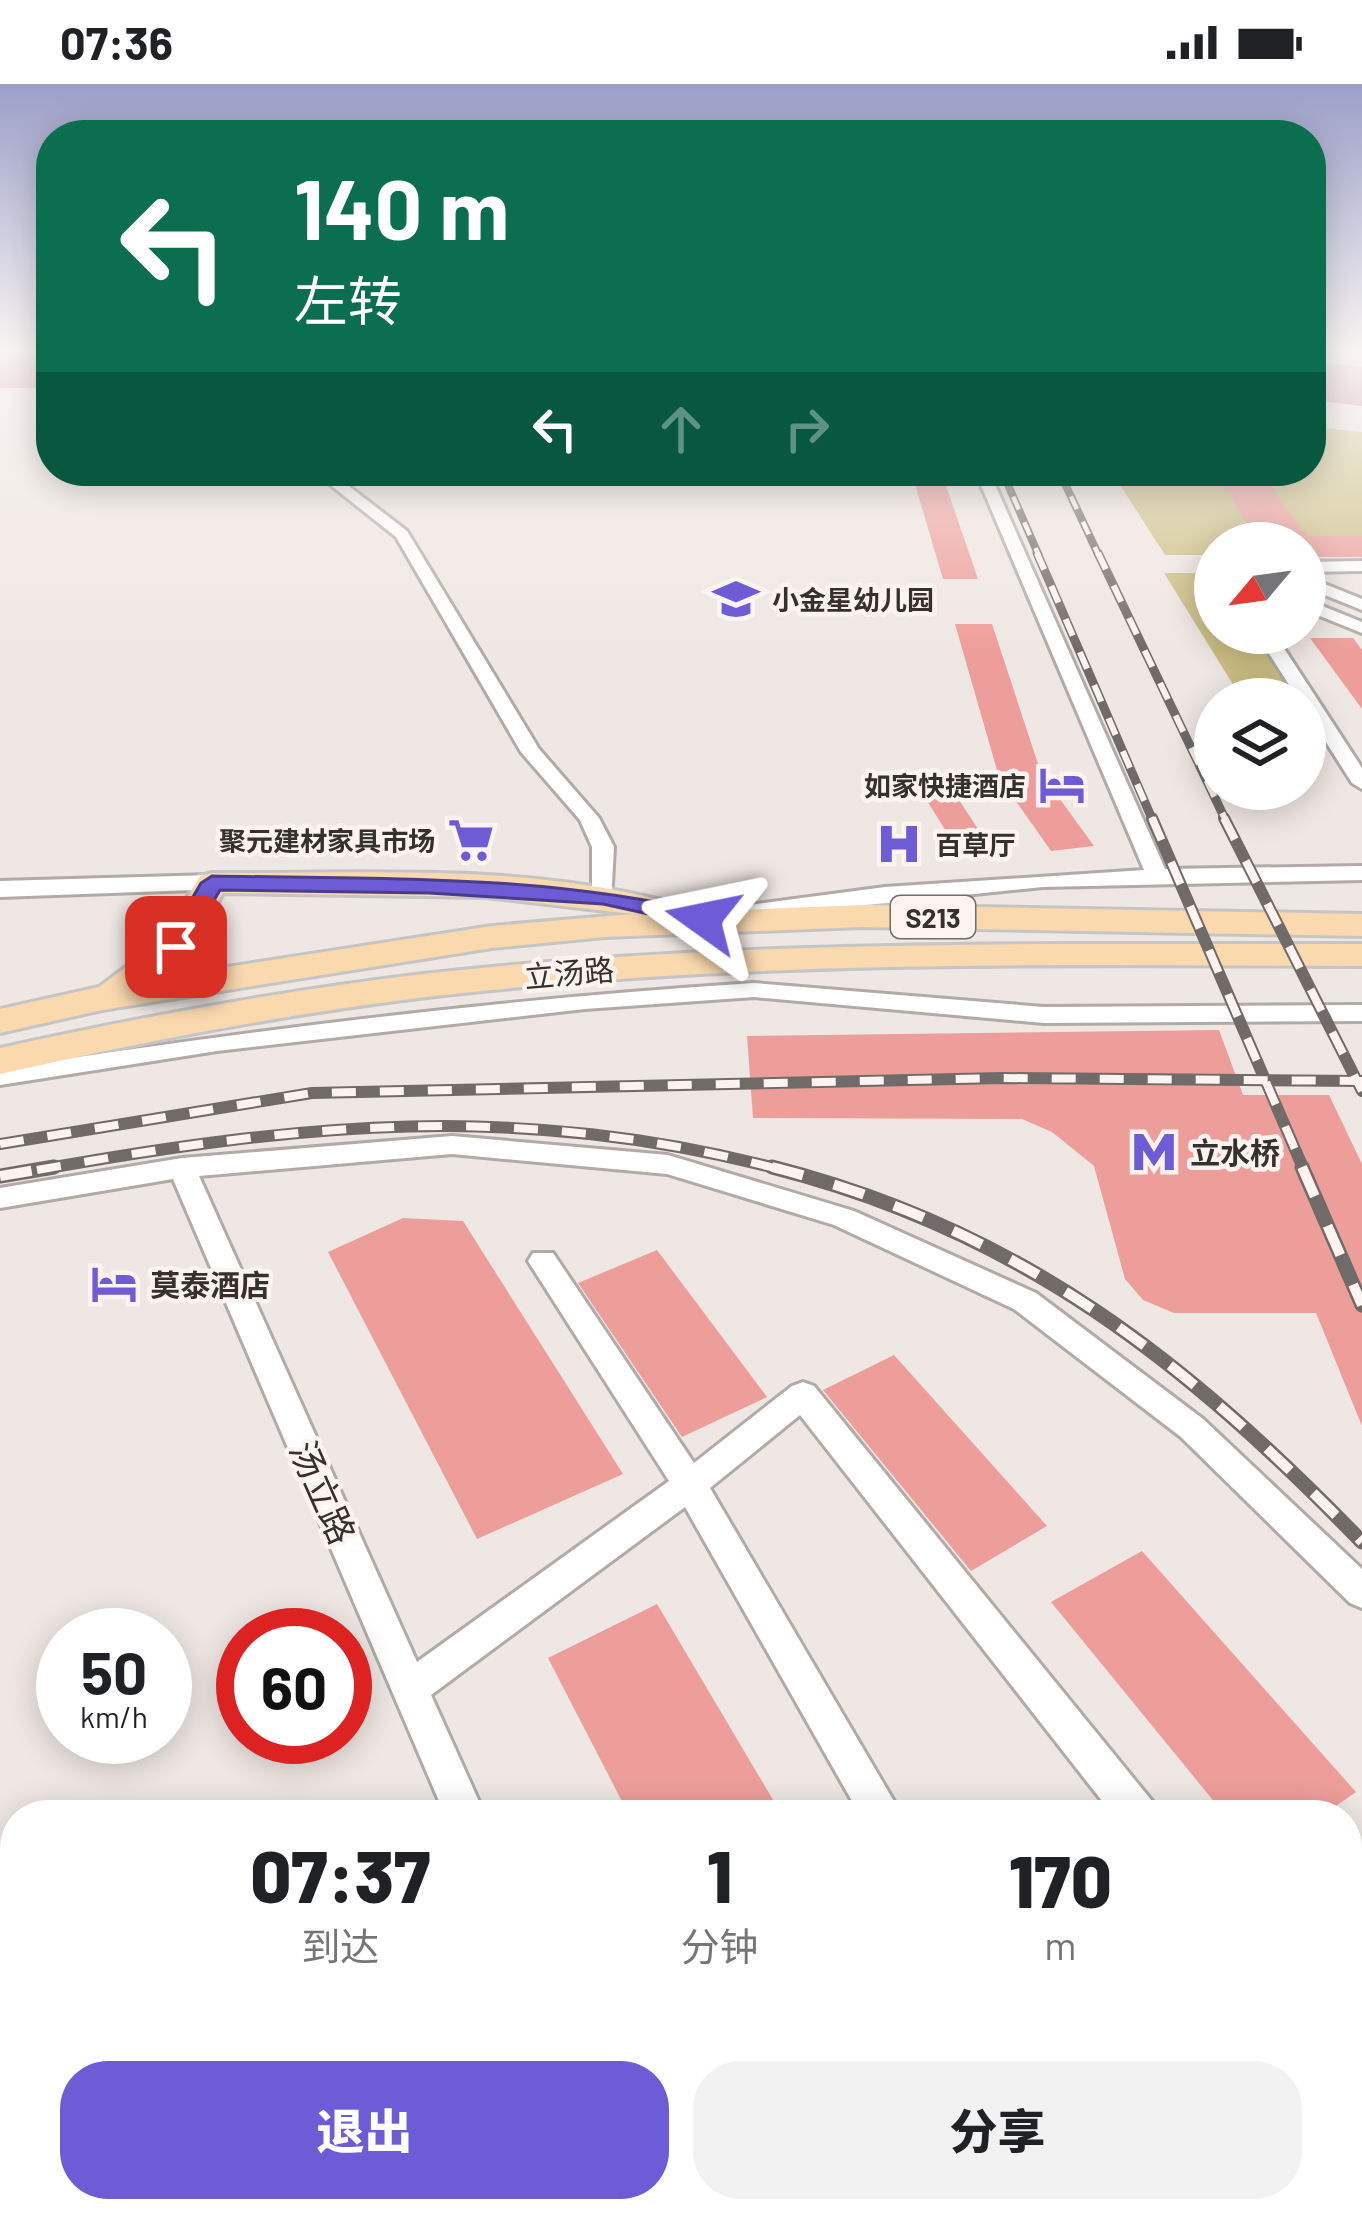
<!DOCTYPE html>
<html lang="zh">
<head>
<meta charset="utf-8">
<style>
  body { margin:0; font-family:Barlow,"Noto Sans SC",sans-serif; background:#f2f2f2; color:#202124; height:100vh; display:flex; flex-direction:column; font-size:45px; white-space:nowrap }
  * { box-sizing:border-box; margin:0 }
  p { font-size:39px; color:#757577 }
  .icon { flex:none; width:66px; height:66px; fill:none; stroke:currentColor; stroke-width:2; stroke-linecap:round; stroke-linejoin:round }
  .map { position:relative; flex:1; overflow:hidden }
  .details { position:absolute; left:0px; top:1716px; width:1362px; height:423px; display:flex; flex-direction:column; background:#fff; border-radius:48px 48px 0 0; box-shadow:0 6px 30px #0003 }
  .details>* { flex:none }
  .hud { position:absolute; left:36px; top:36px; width:1290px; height:366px; border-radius:48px; box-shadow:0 6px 30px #0003; background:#0b6e4f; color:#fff; overflow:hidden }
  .needle { width:78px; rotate:241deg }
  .tools { position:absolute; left:1194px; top:438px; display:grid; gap:24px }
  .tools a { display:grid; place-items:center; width:132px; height:132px; border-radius:50%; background:#fff; box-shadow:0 6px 30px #0003; font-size:60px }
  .speed { position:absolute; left:36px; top:1524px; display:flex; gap:24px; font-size:60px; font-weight:700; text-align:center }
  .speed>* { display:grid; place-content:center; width:156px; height:156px; border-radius:50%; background:#fff; box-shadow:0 6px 30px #0003; line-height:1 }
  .speed small { font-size:30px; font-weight:400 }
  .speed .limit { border:18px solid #d22; background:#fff; color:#111 }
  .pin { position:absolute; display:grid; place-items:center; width:102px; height:102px; color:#fff; margin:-51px; border-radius:24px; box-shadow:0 6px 18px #0006 }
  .me { position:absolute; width:132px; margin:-66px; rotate:282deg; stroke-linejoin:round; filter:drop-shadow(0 0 9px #0008) }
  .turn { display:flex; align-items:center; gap:42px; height:252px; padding:0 60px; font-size:54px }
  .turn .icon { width:156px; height:156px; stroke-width:2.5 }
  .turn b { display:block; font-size:84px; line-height:102px }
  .lanes { display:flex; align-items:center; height:114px; padding:0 60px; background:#0003; justify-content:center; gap:60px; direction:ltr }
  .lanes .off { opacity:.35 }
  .eta { display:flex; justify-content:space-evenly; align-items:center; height:204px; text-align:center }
  .eta b { font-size:72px; font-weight:800; line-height:84px }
  .primary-button { display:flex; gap:24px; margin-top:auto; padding:24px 60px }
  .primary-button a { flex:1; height:138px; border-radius:48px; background:#6e5cd6; color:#fff; font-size:48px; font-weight:800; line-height:138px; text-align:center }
  .primary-button a+a { background:#f2f2f2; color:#202124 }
  .status { display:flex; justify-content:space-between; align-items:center; height:84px; padding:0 60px; background:#fff; direction:ltr }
  .status svg { height:33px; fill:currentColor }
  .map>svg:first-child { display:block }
  .green { fill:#cdbf83 }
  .water { fill:#c87e97 }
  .building { fill:#ee9e9a }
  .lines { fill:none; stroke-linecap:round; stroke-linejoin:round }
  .minor-casing { stroke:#b2aaa6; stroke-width:6 }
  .tertiary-casing { stroke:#b2aaa6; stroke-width:6 }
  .primary-casing { stroke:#c6c5c5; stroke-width:6 }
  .minor { fill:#fff; fill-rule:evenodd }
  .tertiary { fill:#fff; fill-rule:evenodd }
  .primary { fill:#fad9af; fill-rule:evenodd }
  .rail-far3-casing { stroke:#706b69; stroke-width:8 }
  .rail-far2-casing { stroke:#706b69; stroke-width:9 }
  .rail-far1-casing { stroke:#706b69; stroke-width:12 }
  .rail-casing { stroke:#706b69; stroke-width:15 }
  .rail-far3 { stroke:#fdf4f1; stroke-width:4.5; stroke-dasharray:14; stroke-linecap:butt }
  .rail-far2 { stroke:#fdf4f1; stroke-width:6; stroke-dasharray:18; stroke-linecap:butt }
  .rail-far1 { stroke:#fdf4f1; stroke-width:8; stroke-dasharray:24; stroke-linecap:butt }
  .rail { stroke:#fdf4f1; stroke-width:10; stroke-dasharray:32; stroke-linecap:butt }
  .route { fill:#6e5cd6; stroke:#483c8b; stroke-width:3 }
  .labels { text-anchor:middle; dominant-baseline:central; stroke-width:9; stroke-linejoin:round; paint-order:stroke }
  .far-poi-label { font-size:27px; font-weight:bold; fill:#34312f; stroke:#fdf4f1; text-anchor:start }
  .shield { fill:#fdf4f1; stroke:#706c69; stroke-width:3 }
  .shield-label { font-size:27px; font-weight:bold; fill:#34312f }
  .street-label { font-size:30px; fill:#34312f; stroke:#fdf4f1 }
  .poi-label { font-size:30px; font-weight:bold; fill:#34312f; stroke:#fdf4f1; text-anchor:start }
  .near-street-label { font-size:36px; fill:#34312f; stroke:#fdf4f1 }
</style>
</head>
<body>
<div class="status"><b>07:36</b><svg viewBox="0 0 49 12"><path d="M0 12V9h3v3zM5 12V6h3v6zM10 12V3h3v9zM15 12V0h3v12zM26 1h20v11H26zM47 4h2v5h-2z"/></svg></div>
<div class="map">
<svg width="1362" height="2138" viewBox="0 0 1362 2138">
  <rect width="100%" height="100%" fill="#efe7e3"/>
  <g class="green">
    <path d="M1311 343 1362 348V468L1305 459H1215V471H1165L1111 387H1311Z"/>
    <path d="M1164 489H1215V549H1260L1301 615H1242Z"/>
  </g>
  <g class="water">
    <rect x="0" y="267" width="51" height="37"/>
    <path d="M1311 277 1362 283V322L1311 316Z"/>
  </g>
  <g class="building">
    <path d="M911 387H941L978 495H943Z"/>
    <path d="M1215 389H1262L1306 452H1362V473H1305V459H1260Z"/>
    <path d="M955 540H992L1041 689 1094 762 1051 767 999 693Z"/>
    <path d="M1310 554H1353L1362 566V625Z"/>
    <path d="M942 690 995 771 963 774 912 693Z"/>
    <path d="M1219 946 1243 1011H1329L1362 1080V1342L1316 1229H1174L1143 1216 1125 1195 1094 1082 1052 1048 1022 1035 753 1034 747 952Z"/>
    <path d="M403 1134 463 1137 623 1390 477 1455 328 1168Z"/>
    <path d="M657 1166 767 1313 682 1353 578 1199Z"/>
    <path d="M894 1271 1047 1442 971 1487 823 1306Z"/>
    <path d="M1142 1467 1356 1708 1323 1731H1225L1051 1518Z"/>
    <path d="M657 1520 782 1731H629L548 1574Z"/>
  </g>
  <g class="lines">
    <g class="minor-casing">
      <g id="minor">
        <path d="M313 387H329L407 447 539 665 599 734 614 763 611 818H595L592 813V763L580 736 521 668 396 453Z"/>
        <path d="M975 387H989L1165 785 1362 782V796L1043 803 719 836V826L727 824 885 803 1144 786Z"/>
        <path d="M1362 477V487L1305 488V478Z"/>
        <path d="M1305 492 1362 515V526L1305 503Z"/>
        <path d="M1305 515 1362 538V549L1305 526Z"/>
        <path d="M1256 549H1274L1362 684V705L1352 699 1305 625V615H1298Z"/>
        <path d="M754 899 1044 923 1362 921V937L1044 939 754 913 585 925 217 967 0 1001V985C250 946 501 915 754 899Z"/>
        <path d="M452 1052 668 1071 854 1127 1036 1209 1203 1335 1362 1485V1524L1350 1519 1181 1353 1014 1225 834 1141 667 1090 452 1070 199 1092 417 1578 669 1397 528 1177 533 1169H553L694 1379 792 1302 803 1298 814 1302 1152 1717 1158 1731H1113L800 1331 710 1404 902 1731H860L685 1423 431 1611 485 1731H445L173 1095 0 1124V1104L182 1074Z"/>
        <path d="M611 2124H658L663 2138H617Z"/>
      </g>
    </g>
    <g class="tertiary-casing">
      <path id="tertiary" d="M212 791 225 799 222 805 0 813V797Z"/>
    </g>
    <g class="primary-casing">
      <g id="primary">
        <path d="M212 789C360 790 516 779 661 816L666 823 662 829 862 821 1362 830V852L862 843 605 853 492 864 102 926 0 949V925L99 903 162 856 200 792ZM223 809 487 813 632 830 492 842 156 894 189 871Z"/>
        <path d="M1062 860H1362V882C1072 881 781 876 492 906 326 922 162 953 0 990V964C140 933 281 907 423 890 635 866 849 861 1062 860Z"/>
      </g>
    </g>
    <use href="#minor" class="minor"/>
    <use href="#tertiary" class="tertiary"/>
    <use href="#primary" class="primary"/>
    <g class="rail-far3-casing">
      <g id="rail-far3">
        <path d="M1002 387 1039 472"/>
        <path d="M1059 387 1099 472"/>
      </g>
    </g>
    <g class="rail-far2-casing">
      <g id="rail-far2">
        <path d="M1037 469 1153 737"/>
        <path d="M1098 469 1226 737"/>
      </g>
    </g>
    <g class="rail-far1-casing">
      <g id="rail-far1">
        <path d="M1152 734 1304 1086"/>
        <path d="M1224 734 1362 1007"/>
        <path d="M0 1060 312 1009 1003 994 1362 997"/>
        <path d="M37 1086C303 1039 517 1017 783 1086"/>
      </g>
    </g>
    <g class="rail-casing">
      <g id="rail">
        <path d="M772 1083C1021 1146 1186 1277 1362 1458"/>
        <path d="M1302 1083 1362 1221"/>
        <path d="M0 1092 54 1083"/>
      </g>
    </g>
    <use href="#rail-far3" class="rail-far3"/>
    <use href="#rail-far2" class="rail-far2"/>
    <use href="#rail-far1" class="rail-far1"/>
    <use href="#rail" class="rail"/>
  </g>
  <linearGradient id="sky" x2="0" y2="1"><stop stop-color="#9b9ec8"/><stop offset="0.47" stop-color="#f8f4f2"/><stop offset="1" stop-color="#f8f4f2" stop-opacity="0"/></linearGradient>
  <rect width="1362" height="567" fill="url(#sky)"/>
  <path class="route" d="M212 792C379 795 548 790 711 830L715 835 703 842 603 820 429 809 220 806 184 868H168L164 863 201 799Z"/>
  <defs>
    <g id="school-bare" transform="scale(3.6)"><path d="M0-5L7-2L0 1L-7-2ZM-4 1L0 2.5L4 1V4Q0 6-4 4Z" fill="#6e5cd6" stroke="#fdf4f1" stroke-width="2.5" paint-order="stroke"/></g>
    <g id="hotel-bare" transform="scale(3.6)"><path d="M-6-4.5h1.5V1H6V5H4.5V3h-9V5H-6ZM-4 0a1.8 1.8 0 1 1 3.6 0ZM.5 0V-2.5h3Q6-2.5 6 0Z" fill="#6e5cd6" stroke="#fdf4f1" stroke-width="2.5" paint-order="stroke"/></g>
    <g id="supermarket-bare" transform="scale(3.6)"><path d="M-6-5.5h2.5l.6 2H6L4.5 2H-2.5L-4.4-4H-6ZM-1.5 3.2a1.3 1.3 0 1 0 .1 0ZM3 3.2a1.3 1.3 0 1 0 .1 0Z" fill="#6e5cd6" stroke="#fdf4f1" stroke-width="2.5" paint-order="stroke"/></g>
    <g id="hospital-bare" transform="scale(3.6)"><path d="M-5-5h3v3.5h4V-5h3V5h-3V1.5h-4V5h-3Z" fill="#6e5cd6" stroke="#fdf4f1" stroke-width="2.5" paint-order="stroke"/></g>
    <g id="metro-bare" transform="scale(3.6)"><path d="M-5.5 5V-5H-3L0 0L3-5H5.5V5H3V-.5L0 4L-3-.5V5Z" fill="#6e5cd6" stroke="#fdf4f1" stroke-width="2.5" paint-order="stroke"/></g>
  </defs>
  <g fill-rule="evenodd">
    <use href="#school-bare" x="736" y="515"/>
    <use href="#hotel-bare" x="1062" y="701"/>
    <use href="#supermarket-bare" x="471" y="756"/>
    <use href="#hospital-bare" x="899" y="760"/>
    <use href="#metro-bare" x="1154" y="1068"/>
    <use href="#hotel-bare" x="114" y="1200"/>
  </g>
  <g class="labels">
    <g class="far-poi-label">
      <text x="772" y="515">小金星幼儿园</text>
      <text x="1026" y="701" text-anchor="end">如家快捷酒店</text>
      <text x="435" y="756" text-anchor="end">聚元建材家具市场</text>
      <text x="935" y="760">百草厅</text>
    </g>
    <rect class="shield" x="891" y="812" width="84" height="42" rx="9"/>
    <g class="shield-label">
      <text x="933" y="833">S213</text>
    </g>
    <g class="street-label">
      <text transform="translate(569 888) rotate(-5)">立汤路</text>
    </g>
    <g class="poi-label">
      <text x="1190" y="1068">立水桥</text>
      <text x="150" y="1200">莫泰酒店</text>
    </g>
    <g class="near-street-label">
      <text transform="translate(324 1408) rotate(66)">汤立路</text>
    </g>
  </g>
</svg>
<div class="tools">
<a><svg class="needle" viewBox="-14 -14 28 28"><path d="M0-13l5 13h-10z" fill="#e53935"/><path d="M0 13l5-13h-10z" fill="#757577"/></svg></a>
<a><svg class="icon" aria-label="layers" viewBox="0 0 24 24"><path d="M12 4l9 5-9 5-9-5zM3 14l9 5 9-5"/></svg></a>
</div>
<div class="speed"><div>50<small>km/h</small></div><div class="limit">60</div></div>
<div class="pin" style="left:176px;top:863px;background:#d93025"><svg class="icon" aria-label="arrive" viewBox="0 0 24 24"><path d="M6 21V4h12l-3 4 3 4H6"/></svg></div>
<svg class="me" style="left:703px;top:835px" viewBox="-20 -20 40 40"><path d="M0-17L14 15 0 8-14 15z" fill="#6e5cd6" stroke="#fff" stroke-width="4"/></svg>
<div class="hud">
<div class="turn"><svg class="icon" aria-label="left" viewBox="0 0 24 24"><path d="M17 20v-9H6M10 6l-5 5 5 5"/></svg><div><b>140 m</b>左转</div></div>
<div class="lanes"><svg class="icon" aria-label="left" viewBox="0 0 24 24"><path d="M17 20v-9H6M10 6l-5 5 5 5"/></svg><svg class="icon off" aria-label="ahead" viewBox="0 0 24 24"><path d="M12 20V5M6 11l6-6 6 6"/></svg><svg class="icon off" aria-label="right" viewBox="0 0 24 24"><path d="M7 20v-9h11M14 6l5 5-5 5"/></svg></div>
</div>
<section class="details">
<div class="eta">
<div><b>07:37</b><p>到达</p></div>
<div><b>1</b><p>分钟</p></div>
<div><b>170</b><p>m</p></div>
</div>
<div class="primary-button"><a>退出</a><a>分享</a></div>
</section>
</div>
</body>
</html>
